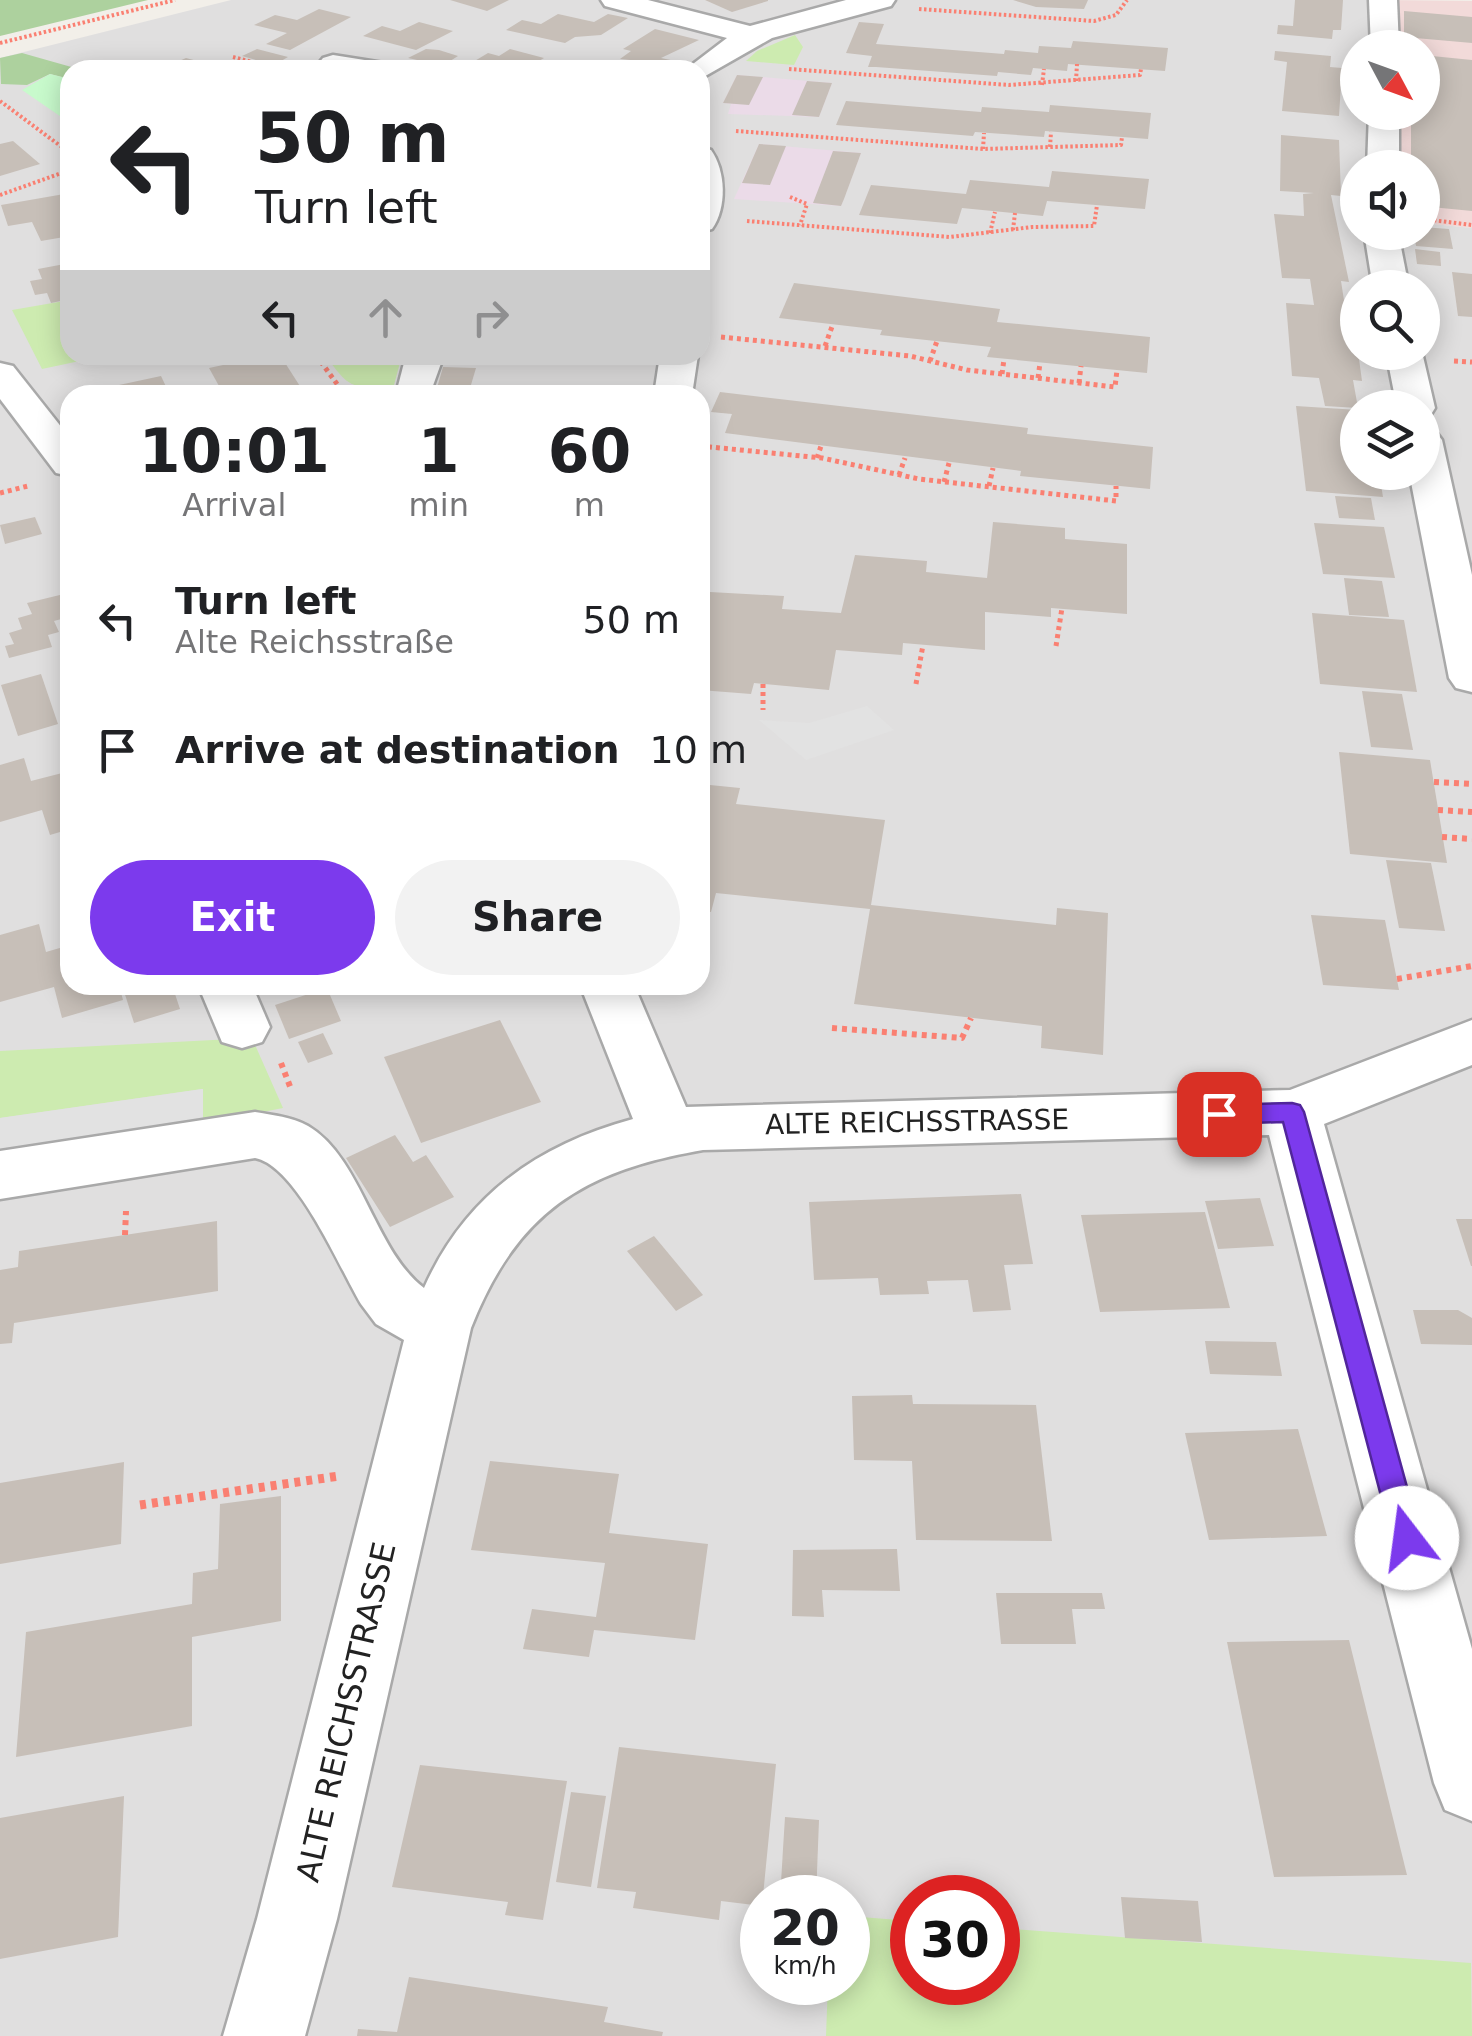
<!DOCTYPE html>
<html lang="en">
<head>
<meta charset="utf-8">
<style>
  body { margin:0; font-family:"DejaVu Sans",sans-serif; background:#f2f2f2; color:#202124; height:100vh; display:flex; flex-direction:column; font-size:38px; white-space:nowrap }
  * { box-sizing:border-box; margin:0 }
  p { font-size:32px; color:#757577 }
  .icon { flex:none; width:55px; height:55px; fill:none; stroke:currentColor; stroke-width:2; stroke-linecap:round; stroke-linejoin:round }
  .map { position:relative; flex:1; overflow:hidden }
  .drawer { position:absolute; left:60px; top:385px; width:650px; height:610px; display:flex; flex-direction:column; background:#fff; border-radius:30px; box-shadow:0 5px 25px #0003 }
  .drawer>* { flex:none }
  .hud { position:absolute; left:60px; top:60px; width:650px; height:305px; border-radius:30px; box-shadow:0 5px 25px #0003; background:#fff; color:#202124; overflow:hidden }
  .needle { width:65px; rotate:131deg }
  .controls { position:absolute; left:1340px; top:30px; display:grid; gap:20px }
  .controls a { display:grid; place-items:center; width:100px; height:100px; border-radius:50%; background:#fff; box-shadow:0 5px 25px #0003; font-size:50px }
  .speed { position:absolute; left:740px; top:1875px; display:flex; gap:20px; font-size:50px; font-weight:700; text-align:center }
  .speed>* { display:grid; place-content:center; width:130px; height:130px; border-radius:50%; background:#fff; box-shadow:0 5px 25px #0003; line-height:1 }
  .speed small { font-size:25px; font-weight:400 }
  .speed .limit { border:15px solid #d22; background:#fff; color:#111 }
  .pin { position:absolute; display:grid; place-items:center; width:85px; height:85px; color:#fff; margin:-42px; border-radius:20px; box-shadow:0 5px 15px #0006 }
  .me { position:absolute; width:110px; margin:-55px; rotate:345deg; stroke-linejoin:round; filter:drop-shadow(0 0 8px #0008) }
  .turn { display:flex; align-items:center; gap:35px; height:210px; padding:0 30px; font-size:45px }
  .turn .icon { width:130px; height:130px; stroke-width:2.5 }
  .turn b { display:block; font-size:70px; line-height:85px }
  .lanes { display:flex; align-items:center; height:95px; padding:0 30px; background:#0003; justify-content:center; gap:50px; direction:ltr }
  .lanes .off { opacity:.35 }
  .eta { display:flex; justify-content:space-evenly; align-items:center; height:170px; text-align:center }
  .eta b { font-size:60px; font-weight:800; line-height:70px }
  .cta { display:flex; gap:20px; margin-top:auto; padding:20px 30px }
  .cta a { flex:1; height:115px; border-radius:60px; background:#7c3aed; color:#fff; font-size:40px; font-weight:800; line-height:115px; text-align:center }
  .cta a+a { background:#f2f2f2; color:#202124 }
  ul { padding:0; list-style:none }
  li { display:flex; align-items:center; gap:30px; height:130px; padding:0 30px }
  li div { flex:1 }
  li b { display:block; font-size:38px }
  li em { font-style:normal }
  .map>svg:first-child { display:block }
  .residential { fill:#e0dfdf; fill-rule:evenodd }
  .commercial { fill:#f2dad9 }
  .industrial { fill:#ebdbe8 }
  .grass { fill:#cdebb0 }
  .forest { fill:#add19e }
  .park { fill:#c8facc }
  .parking { fill:#e2e2e2 }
  .building { fill:#c7bfb8 }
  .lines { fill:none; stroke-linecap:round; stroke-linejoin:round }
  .street-casing { stroke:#a9a9a9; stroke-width:5 }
  .path-far3 { stroke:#fa8072; stroke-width:4; stroke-dasharray:2.5 2.5; stroke-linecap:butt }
  .path-far2 { stroke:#fa8072; stroke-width:5; stroke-dasharray:4 4; stroke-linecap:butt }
  .path-far1 { stroke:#fa8072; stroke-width:6; stroke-dasharray:5 5; stroke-linecap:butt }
  .path { stroke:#fa8072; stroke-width:9; stroke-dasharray:6 6; stroke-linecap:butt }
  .street { fill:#fff; fill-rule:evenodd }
  .route { fill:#7c3aed; stroke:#51269a; stroke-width:2.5 }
  .labels { text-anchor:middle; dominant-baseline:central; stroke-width:9; stroke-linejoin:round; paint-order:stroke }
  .street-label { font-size:28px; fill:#222; stroke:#fff }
  .near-street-label { font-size:32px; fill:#222; stroke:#fff }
</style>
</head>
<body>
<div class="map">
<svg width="1472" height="2036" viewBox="0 0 1472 2036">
  <rect width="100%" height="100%" fill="#f2efe9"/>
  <path class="residential" d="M231 0H1383L1385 47 1358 48V112L1384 113 1383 167 1358 168V232H1422L1423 223 1472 228V2036H0V58ZM70 70H700V355H70ZM1358 288H1422V352H1358ZM70 395H700V985H70ZM1358 408H1422V472H1358ZM762 1898H848V1982H762ZM912 1898H998V1982H912Z"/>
  <path class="commercial" d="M1383 0 1472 1V228L1423 223 1422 168H1383L1384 113 1422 112V48L1385 47Z"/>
  <g class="industrial">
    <path d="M737 75 832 83 819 117 728 114 731 104 723 103Z"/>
    <path d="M759 144 861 153 841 206 734 199Z"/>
  </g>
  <g class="grass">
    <path d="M795 35 803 47 794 65 746 61 757 51Z"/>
    <path d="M70 300V355H108L42 369 12 310Z"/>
    <path d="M325 355H402L394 385C351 389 350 389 325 355Z"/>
    <path d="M252 1038 283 1108 203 1124 202 1089 0 1118V1051Z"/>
    <path d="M848 1916 912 1921V1982H998V1928L1471 1963 1472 2036H826L828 1983 848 1982Z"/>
  </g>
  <g class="forest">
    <path d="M0 0H148L0 36Z"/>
    <path d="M22 53 82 70H70V79L50 74 27 85 1 84 0 58Z"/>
  </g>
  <path class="park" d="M50 74 70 79V123L22 90Z"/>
  <g class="parking">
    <path d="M867 706 894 730 806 760 759 720 809 723Z"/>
    <path d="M203 1089V1124L0 1154V1118Z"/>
  </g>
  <g class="building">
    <path d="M450 0H509L487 11Z"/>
    <path d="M705 0H768V1L732 12Z"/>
    <path d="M1013 0H1088L1084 9 1036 7Z"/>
    <path d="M1295 0H1343L1341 30H1333L1332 39 1277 34 1278 25 1293 26Z"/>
    <path d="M319 9 351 17 290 50 266 44 287 33 254 25 275 15 297 20Z"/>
    <path d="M1404 11 1472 17V43L1404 37Z"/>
    <path d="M558 14 594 22 608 14 628 18 601 35 575 37 565 43 506 30 522 20 541 24Z"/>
    <path d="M419 22 453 31 416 50 363 36 382 26 400 31Z"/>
    <path d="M859 22 884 24 876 44 1004 54 1005 50 1038 53 1039 46 1071 48 1073 41 1168 48 1165 71 1068 64 1067 71 1033 68 1031 75 998 72 997 76 876 67H868L872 56 846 53Z"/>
    <path d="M655 29 699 40 661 58 680 62 675 66 655 63 647 70H618L630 60 620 59 631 51 623 49Z"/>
    <path d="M257 49 288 57 274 65 242 56Z"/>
    <path d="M426 49 439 50 458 56 436 70H417L431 63 408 58Z"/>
    <path d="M510 49 544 58 524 70 463 68 488 53 499 56Z"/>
    <path d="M1275 51 1331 56 1330 67 1342 68 1339 116 1282 111 1287 62 1274 60Z"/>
    <path d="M1422 55 1472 60V211L1431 207V198L1422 197V168H1411V112H1422Z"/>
    <path d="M186 58 220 67 213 70H132L150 61 168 66Z"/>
    <path d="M737 75 763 77 749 105 723 103Z"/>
    <path d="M807 81 832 83 819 117 792 115Z"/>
    <path d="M846 101 981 112 982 107 1049 112 1050 105 1151 113 1148 139 1045 131 1044 137 975 132 973 136 836 125Z"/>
    <path d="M1281 135 1339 140 1341 196 1331 195 1349 282 1341 281 1345 307 1352 308 1362 381 1353 380 1358 408 1325 406 1319 378 1292 376 1286 303 1314 305 1310 279 1282 278 1274 214 1304 216 1303 194 1314 193 1280 191Z"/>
    <path d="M13 141 40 164 0 176V144Z"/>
    <path d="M759 144 786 146 770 185 742 183Z"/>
    <path d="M833 151 861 153 844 199 841 206 813 203Z"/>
    <path d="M1052 171 1149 179 1145 209 1047 201 1043 216 962 208 957 224 859 215 871 185 966 194 970 180 1049 187Z"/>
    <path d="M70 193V223L66 224 70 236 41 241 32 222 8 226 1 205Z"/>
    <path d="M1422 227 1449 229 1453 249 1416 246 1414 232H1422Z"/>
    <path d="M1415 249 1440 252 1441 266 1417 264Z"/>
    <path d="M70 263V299L51 303 47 293 35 295 30 281 42 279 38 269Z"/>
    <path d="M1452 272 1472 274V317L1458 316Z"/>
    <path d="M794 283 1000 309 997 322 1150 337 1147 373 987 357 991 347 880 335 882 330 779 318Z"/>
    <path d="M270 355H280L305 394 224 395 209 368Z"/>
    <path d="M443 367 476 368 468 395H435Z"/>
    <path d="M161 376 170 395H93L91 391Z"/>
    <path d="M720 392 1028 428 1027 434 1153 447 1150 489 1020 476 1021 471 725 433 732 414 711 412Z"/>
    <path d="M1296 406 1358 410V472H1379L1383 497 1306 491Z"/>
    <path d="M1335 496 1371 498 1375 520 1339 518Z"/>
    <path d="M35 517 42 534 5 544 0 525Z"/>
    <path d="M993 522 1065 528V539L1127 544V614L1051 608V617L985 612V650L903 643 902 655 836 650 829 690 754 683 751 694 700 690V636L710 592 784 596 782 609 841 613 855 555 927 561 926 572 987 578Z"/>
    <path d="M1314 523 1384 527 1395 578 1323 574Z"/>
    <path d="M1344 578 1382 581 1389 617 1349 615Z"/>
    <path d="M68 593 70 605 61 607 65 618 54 621 59 632 48 635 52 647 9 658 5 646 14 644 9 633 22 629 18 618 32 614 27 603Z"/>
    <path d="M1312 613 1404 620 1417 692 1320 684Z"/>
    <path d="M41 674 58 724 18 736 1 685Z"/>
    <path d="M1362 691 1402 694 1413 750 1371 747Z"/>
    <path d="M1339 752 1430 760 1447 863 1350 854Z"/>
    <path d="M24 758 31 781 70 771V829L50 835 42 810 0 822V765Z"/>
    <path d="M700 784 740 788 736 804 885 820 871 905 1056 925 1057 908 1108 913 1103 1055 1041 1048 1042 1026 854 1004 870 909 716 893 711 912 700 911Z"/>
    <path d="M1386 860 1431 863 1445 931 1399 928Z"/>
    <path d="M1311 915 1385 920 1399 990 1323 985Z"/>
    <path d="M39 924 46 952 70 945V985H119L123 1000 62 1018 54 987 0 1002V935Z"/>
    <path d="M122 985H172L180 1009 134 1023Z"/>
    <path d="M327 988 341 1021 289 1039 275 1005Z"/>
    <path d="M500 1020 541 1102 421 1143 384 1057Z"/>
    <path d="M323 1033 333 1054 308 1063 298 1042Z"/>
    <path d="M395 1135 413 1162 426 1155 454 1197 390 1227 346 1158Z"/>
    <path d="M1021 1194 1033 1264 1004 1265 1011 1310 973 1312 968 1280 927 1281 929 1294 880 1295 878 1278 814 1280 809 1202Z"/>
    <path d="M1260 1198 1274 1246 1218 1249 1205 1201Z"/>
    <path d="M1205 1212 1230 1308 1100 1312 1081 1215Z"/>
    <path d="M1456 1219H1472V1266H1471Z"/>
    <path d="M217 1221 218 1291 14 1323 12 1343 0 1344V1270L18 1267 19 1251Z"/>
    <path d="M654 1236 703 1295 676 1311 627 1251Z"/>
    <path d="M1413 1310H1458L1472 1318V1345L1421 1344Z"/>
    <path d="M1205 1341 1276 1342 1282 1376 1210 1374Z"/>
    <path d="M912 1395 913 1404 1036 1405 1052 1541 916 1540 912 1461 854 1460 852 1396Z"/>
    <path d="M1298 1429 1327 1536 1209 1540 1185 1433Z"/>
    <path d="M490 1461 619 1474 609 1533 708 1544 695 1640 594 1630 589 1657 523 1649 532 1609 596 1617 605 1563 471 1550Z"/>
    <path d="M124 1462 121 1544 0 1564V1483Z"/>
    <path d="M281 1496V1621L192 1637V1726L16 1757 26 1632 192 1604 193 1573 218 1569 220 1504Z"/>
    <path d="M897 1549 900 1591 822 1590 824 1617 792 1616 793 1550Z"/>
    <path d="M996 1593H1102L1105 1609H1072L1076 1644H1001Z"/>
    <path d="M1349 1640 1407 1875 1274 1877 1227 1642Z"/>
    <path d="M619 1747 776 1764 762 1906 721 1901 719 1920 633 1908 636 1892 597 1888Z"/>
    <path d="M420 1765 567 1781 543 1920 505 1915 508 1902 392 1887Z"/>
    <path d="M571 1792 606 1796 591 1887 556 1882Z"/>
    <path d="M124 1796 118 1937 0 1959V1818Z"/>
    <path d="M785 1817 819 1820 816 1898H780Z"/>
    <path d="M1121 1897 1198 1901 1202 1942 1125 1938Z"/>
    <path d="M409 1977 608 2007 604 2022 663 2032 662 2036H357L358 2029 397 2032Z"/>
  </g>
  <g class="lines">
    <g class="street-casing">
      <g id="street">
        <path d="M601 0H648L750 26 846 0H895L891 6 772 38 700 79V70H685L727 38 605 6Z"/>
        <path d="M1369 0H1397L1399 48H1371Z"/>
        <path d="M333 55 390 64 395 70H322L318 64 323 58Z"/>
        <path d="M1369 112H1399V168H1367Z"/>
        <path d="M700 147 711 150C726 171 727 208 712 229L700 232Z"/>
        <path d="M1364 232H1398L1409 288H1373Z"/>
        <path d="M1386 352H1422L1435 408 1430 416 1422 418V408H1397Z"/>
        <path d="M406 355H444L430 394H404L398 386Z"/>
        <path d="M660 355H698L692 395H654Z"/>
        <path d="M0 363 13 366 70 438V476L56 473 0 399Z"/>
        <path d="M1422 428 1436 432 1442 440 1472 575V692L1456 688 1449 678 1409 472H1422Z"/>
        <path d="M198 985H252L270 1027 262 1042 242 1048 222 1042Z"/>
        <path d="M580 985H634L686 1107 1290 1090 1472 1020V1065L1324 1124 1472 1649V1821L1445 1810 1434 1783 1269 1135 703 1150C582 1171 517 1212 471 1328L337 1919 305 2036H223L257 1919 404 1340 376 1324 361 1304C339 1267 297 1166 255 1158L0 1199V1151L255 1112C272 1115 293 1117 308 1126 362 1158 374 1250 424 1288 465 1196 537 1145 633 1119Z"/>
      </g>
    </g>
    <g class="path-far3">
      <path d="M919 9 1094 21 1116 15 1127 0"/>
      <path d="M0 43 175 0"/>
      <path d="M233 57 272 67 292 66"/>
      <path d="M789 69 1009 85 1140 75 1141 69"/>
      <path d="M1341 77 1358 78"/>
      <path d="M1076 81 1077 64"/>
      <path d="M1042 85 1044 69"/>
      <path d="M0 101 70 153"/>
      <path d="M736 131 983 149 1121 145 1122 137"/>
      <path d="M1050 147 1051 132"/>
      <path d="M983 149 984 133"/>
      <path d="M0 195 70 170"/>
      <path d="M790 197 807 204 800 225"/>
      <path d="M1424 219 1472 225"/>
      <path d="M747 221 950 237 1032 227 1094 226 1097 205"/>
      <path d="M1013 230 1015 213"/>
      <path d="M990 233 995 212"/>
    </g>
    <g class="path-far2">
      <path d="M721 337 910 356 967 370 1115 387 1117 370"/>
      <path d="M825 346 833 324"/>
      <path d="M316 355 345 395"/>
      <path d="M930 361 937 341"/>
      <path d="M1454 361 1472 362"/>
      <path d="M1002 374 1004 359"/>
      <path d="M1038 378 1040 363"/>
      <path d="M1079 383 1081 366"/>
      <path d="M700 446 822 458 919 479 1116 501V486"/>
      <path d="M817 458 822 443"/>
      <path d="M899 475 905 458"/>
      <path d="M944 482 949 463"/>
      <path d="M989 486 993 468"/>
      <path d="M0 493 28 486"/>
      <path d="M1056 646 1062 608"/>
      <path d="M763 684V710"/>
      <path d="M916 684 923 645"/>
    </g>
    <g class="path-far1">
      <path d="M1434 782 1472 784"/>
      <path d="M1438 810 1472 812"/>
      <path d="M1442 837 1472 839"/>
      <path d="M1397 979 1472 966"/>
      <path d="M832 1028 962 1038 971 1018"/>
      <path d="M281 1063 291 1089"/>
      <path d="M125 1235 126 1211"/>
    </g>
    <path class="path" d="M140 1505 339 1476"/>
    <use href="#street" class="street"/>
  </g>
  <path class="route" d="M1292 1103 1300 1105 1304 1112 1421 1538 1417 1548 1407 1552 1397 1548 1392 1538 1283 1122 1219 1124 1211 1121 1207 1114 1211 1108 1219 1105Z"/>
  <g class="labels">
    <g class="street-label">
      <text transform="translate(917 1122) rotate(-1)">ALTE REICHSSTRASSE</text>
    </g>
    <g class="near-street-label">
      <text transform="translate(346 1712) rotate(-77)">ALTE REICHSSTRASSE</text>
    </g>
  </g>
</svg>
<div class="controls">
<a><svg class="needle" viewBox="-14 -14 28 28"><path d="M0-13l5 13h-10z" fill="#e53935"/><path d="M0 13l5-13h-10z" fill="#757577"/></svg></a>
<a><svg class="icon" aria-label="sound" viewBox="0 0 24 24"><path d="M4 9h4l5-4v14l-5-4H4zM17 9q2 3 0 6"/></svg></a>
<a><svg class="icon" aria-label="search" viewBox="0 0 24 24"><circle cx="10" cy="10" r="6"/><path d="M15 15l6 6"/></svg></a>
<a><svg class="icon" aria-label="layers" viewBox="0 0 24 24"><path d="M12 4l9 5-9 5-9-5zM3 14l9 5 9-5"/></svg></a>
</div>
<div class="speed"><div>20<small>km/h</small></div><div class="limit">30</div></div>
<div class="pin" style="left:1219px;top:1114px;background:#d93025"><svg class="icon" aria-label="arrive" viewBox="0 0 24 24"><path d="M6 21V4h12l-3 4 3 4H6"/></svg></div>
<svg class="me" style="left:1407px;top:1538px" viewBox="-20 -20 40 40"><circle r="19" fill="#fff"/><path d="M0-13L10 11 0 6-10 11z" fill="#7c3aed"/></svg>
<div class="hud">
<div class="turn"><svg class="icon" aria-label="left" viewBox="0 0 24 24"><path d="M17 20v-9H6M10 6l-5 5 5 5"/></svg><div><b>50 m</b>Turn left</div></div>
<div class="lanes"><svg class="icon" aria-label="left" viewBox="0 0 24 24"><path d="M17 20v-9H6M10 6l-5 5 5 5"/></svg><svg class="icon off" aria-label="ahead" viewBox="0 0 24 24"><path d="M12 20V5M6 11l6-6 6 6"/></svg><svg class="icon off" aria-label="right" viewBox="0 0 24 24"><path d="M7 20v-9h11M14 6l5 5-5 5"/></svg></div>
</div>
<section class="drawer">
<div class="eta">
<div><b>10:01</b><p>Arrival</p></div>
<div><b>1</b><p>min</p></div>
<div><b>60</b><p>m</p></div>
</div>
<ul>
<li><svg class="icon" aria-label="left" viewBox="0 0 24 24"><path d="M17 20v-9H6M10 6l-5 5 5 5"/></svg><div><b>Turn left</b><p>Alte Reichsstraße</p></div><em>50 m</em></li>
<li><svg class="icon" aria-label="arrive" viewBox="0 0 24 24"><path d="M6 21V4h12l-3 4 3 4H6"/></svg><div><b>Arrive at destination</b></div><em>10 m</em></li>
</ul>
<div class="cta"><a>Exit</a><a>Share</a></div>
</section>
</div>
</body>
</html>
